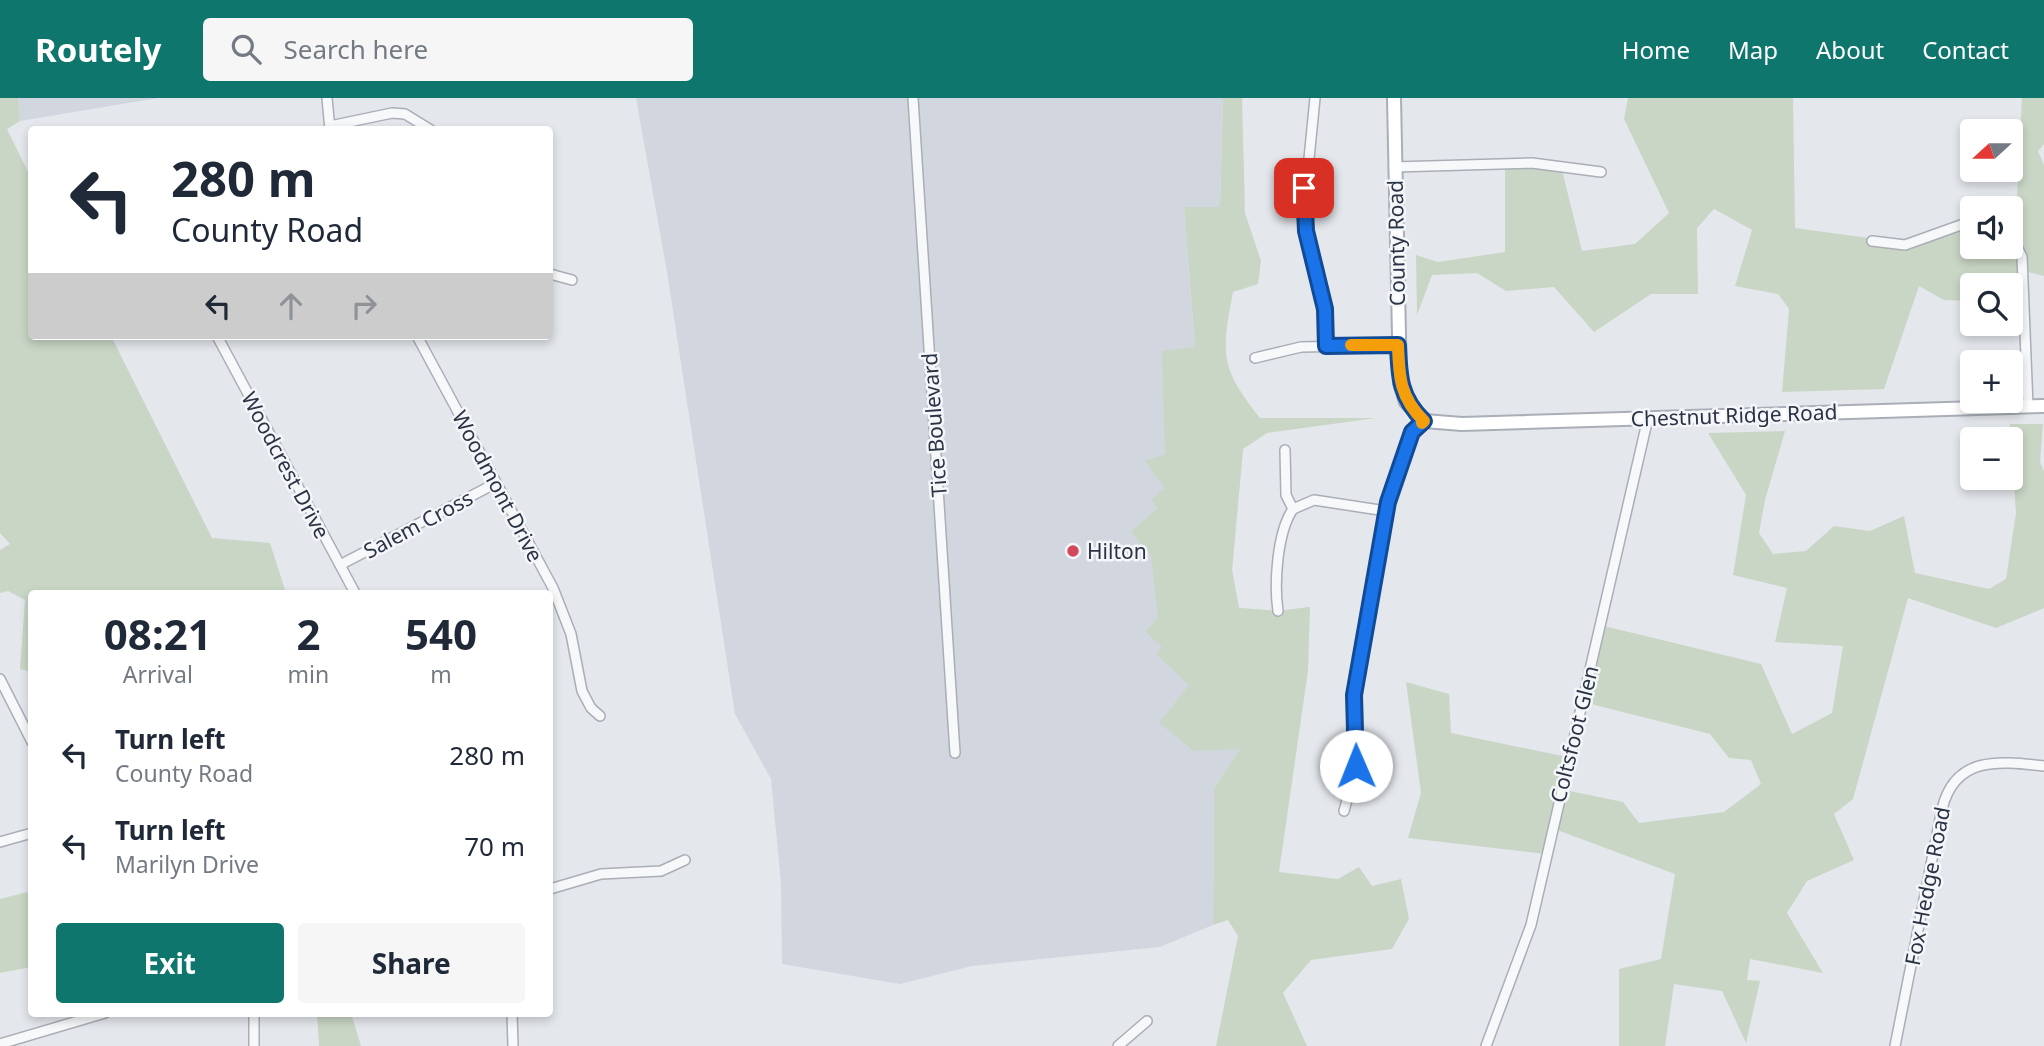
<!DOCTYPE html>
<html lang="en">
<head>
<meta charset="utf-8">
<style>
  body { margin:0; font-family:"Noto Sans",sans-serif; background:#f6f6f7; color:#1f2937; height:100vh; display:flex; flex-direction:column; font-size:26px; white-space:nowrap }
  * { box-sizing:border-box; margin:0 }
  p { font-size:23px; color:#747a83 }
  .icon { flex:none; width:38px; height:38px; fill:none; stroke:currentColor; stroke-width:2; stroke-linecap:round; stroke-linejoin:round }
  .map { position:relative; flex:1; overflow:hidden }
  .drawer { position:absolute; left:28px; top:492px; width:525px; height:427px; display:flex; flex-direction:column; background:#fff; border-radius:7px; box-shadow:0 4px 10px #0003 }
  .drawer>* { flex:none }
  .guide { position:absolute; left:28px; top:28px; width:525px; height:214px; border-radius:7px; box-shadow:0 4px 10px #0003; background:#fff; color:#1f2937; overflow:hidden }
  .needle { width:46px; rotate:249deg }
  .tools { position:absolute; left:1960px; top:21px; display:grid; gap:14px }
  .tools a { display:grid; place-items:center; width:63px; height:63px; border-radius:7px; background:#fff; box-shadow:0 4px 10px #0003; font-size:35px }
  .pin { position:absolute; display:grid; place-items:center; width:60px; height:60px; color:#fff; margin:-30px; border-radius:14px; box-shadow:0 4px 10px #0006 }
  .me { position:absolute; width:77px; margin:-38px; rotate:359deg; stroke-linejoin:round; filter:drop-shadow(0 0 5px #0008) }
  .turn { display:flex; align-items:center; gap:24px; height:147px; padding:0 28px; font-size:32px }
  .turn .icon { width:91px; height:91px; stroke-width:2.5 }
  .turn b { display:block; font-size:49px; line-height:60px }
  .lanes { display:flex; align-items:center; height:66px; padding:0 28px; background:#0003; justify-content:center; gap:35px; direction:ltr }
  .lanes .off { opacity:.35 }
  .eta { display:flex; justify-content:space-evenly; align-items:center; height:119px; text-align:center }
  .eta b { font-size:42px; font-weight:700; line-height:49px }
  .primary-button { display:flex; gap:14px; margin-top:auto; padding:14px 28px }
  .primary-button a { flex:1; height:80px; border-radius:7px; background:#0f766e; color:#fff; font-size:28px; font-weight:700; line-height:80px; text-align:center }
  .primary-button a+a { background:#f6f6f7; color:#1f2937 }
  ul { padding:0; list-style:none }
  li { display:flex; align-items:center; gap:21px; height:91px; padding:0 28px }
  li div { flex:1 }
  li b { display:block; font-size:26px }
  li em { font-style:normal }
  header { display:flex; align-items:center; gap:42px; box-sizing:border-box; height:98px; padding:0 35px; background:#0f766e; color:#fff }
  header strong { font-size:33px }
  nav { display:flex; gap:38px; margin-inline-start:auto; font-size:24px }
  .search { width:490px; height:63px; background:#f6f6f7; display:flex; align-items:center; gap:18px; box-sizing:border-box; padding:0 24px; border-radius:7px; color:#747a83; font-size:26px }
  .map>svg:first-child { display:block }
  .built { fill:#d2d6de }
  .green { fill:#c9d6c5 }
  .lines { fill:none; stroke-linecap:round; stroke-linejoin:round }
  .street-casing { stroke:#a9aeb7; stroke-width:12 }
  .secondary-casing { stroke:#a9aeb7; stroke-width:16 }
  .street { stroke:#f7f8fa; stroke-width:9 }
  .secondary { stroke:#fff; stroke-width:12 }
  .route-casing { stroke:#114b97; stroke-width:18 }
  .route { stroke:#1a73e8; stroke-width:12 }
  .slow { stroke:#f59e0b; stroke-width:12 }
  .poi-dot { fill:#d1495b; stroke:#f4f6f9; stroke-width:2.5 }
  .labels { text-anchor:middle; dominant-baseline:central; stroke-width:5; stroke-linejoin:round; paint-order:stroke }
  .street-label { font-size:21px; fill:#2b3445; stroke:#f4f6f9 }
  .poi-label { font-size:21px; fill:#2b3445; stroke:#f4f6f9; text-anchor:start }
</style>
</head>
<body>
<header>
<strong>Routely</strong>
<div class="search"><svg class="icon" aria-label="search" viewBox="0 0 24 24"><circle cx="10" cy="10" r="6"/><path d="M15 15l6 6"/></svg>Search here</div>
<nav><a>Home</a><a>Map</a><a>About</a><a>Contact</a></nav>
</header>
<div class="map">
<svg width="2044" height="948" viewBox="0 0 2044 948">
  <rect width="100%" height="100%" fill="#e4e7ec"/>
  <g class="built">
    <path d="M18 0H158L20 23Z"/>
    <path d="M636 0H1223L1220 109 1184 110 1195 250 1243 351 1232 472 1239 510 1278 513 1310 509 1279 593 1214 691 1213 827 1160 849 972 868 900 886 782 866 781 785 771 681 735 616 667 174Z"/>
  </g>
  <g class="green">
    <path d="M0 0H18L20 23 7 31 31 80 32 238H111L212 440 270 445 286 495H32L31 574 20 571 25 502 8 493 0 495V452L10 446 0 435Z"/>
    <path d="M1223 0H1242L1245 115 1261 163 1258 186 1233 194C1221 257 1220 269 1260 320H1376L1267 335 1243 351 1232 472 1239 510 1278 513 1310 509 1308 573 1279 774 1338 781 1359 769 1372 788 1401 781 1409 821 1392 851 1311 862 1283 895 1307 948H1216L1238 838 1228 822 1213 827 1214 691 1240 651 1194 653 1159 625 1189 587 1156 556 1162 549 1146 534 1158 519 1151 458 1131 434 1158 410 1151 402 1165 390 1145 363 1165 356 1162 253 1195 249 1184 109H1220Z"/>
    <path d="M1628 0H1793L1795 130 1913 146 1972 124V149H2011V137L2015 138 2022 0H2044V46L2038 53 2044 67V178L2021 172 2020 205 2011 204V187H1972V203L1944 202 1919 188 1884 291 1782 294 1789 211 1778 196 1735 188 1752 132 1714 111 1697 130 1698 196H1651L1594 234 1554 189 1506 193 1477 175 1432 177 1417 217 1416 157 1438 164 1505 154V65L1560 64 1582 153 1635 146 1669 115 1624 21Z"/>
    <path d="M2010 326H2043L2040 364 2044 373V510L1996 530 1908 500 1853 701 1834 716 1854 762 1807 783 1787 815 1823 875 1750 861 1747 882 1760 883 1746 945 1722 893 1674 886 1665 948H1619V871L1661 861 1675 776 1552 730 1546 756 1408 740 1421 695 1406 584 1449 596 1451 635 1567 659 1560 691 1623 704 1639 725 1724 714 1761 686 1751 662 1729 660 1710 636 1579 603 1600 527 1761 566 1792 636 1832 615 1843 548 1775 544 1787 490 1733 477 1746 397 1708 335 1785 333 1765 402 1759 435 1773 456 1806 453 1834 428 1870 433 1904 418 1915 475 1989 491 2006 481 2016 415Z"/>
    <path d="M31 793V869L0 875V801Z"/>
    <path d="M317 915H351L361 948H319Z"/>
  </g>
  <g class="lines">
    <g class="street-casing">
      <g id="street">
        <path d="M327 0 330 32"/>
        <path d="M913 0 955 655"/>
        <path d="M1315 0 1304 111 1309 151 1325 211 1326 248"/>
        <path d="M330 28 392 15 405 16 431 32"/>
        <path d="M1394 69 1532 65 1601 74"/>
        <path d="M2011 136 2022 159 2028 309"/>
        <path d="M1872 143 1905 147 1972 123"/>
        <path d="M550 176 572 182"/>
        <path d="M217 238 355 495"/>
        <path d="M417 238 553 490 571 536 582 593 591 610 600 618"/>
        <path d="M1255 260 1301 249 1398 247"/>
        <path d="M1293 411 1314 402 1386 413"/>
        <path d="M340 467 496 385"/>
        <path d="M1278 513C1274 486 1277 434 1293 411L1286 397 1285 352"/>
        <path d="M0 581 32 644"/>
        <path d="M1344 713 1356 668 1354 597 1388 404 1412 334 1424 323"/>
        <path d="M0 744 32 735"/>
        <path d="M550 791 601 776 661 773 685 762"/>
        <path d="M254 915V948"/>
        <path d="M512 915 513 948"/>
        <path d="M0 946 105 915"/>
        <path d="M1118 948 1147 923"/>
        <path d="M1486 948 1531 827 1648 320"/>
        <path d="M1895 948 1942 711C1955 657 2000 663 2044 668"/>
      </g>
    </g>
    <g class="secondary-casing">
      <path id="secondary" d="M1394 0 1400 285 1406 304 1424 323 1462 326 2044 308"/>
    </g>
    <use href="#street" class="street"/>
    <use href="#secondary" class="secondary"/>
  </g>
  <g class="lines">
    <g class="route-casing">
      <path id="route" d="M1304 90 1306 133 1325 211 1326 248 1398 247C1399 279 1400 300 1424 323L1412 334 1388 404 1354 597 1356 668"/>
    </g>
    <use href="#route" class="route"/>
    <path class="slow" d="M1351 247H1398C1399 279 1400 300 1424 323L1422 325"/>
  </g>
  <circle class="poi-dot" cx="1073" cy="453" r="7"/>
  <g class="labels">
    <g class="street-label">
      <text transform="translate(1396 145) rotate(-91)">County Road</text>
      <text transform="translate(1734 317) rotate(-2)">Chestnut Ridge Road</text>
      <text transform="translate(934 327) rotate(-94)">Tice Boulevard</text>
      <text transform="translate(286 367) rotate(62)">Woodcrest Drive</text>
      <text transform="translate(498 388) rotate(62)">Woodmont Drive</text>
      <text transform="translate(418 426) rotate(-28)">Salem Cross</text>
      <text transform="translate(1574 636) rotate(-76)">Coltsfoot Glen</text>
      <text transform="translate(1927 788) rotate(-79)">Fox Hedge Road</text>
    </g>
    <g class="poi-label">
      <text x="1087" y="453">Hilton</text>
    </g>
  </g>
</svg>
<div class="tools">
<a><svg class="needle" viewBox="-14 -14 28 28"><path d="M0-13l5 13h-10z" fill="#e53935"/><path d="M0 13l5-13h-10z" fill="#747a83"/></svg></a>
<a><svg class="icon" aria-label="sound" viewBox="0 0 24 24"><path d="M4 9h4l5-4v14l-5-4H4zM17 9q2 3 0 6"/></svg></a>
<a><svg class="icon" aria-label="search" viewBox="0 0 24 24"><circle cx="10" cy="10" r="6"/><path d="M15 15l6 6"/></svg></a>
<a>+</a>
<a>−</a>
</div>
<div class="pin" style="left:1304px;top:90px;background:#d93025"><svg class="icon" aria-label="arrive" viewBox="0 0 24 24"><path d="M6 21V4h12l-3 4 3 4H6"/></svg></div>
<svg class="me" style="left:1356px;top:668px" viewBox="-20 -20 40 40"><circle r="19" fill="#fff"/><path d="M0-13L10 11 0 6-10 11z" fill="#1a73e8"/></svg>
<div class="guide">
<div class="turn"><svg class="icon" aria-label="left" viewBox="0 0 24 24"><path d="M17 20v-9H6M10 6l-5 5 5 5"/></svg><div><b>280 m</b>County Road</div></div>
<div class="lanes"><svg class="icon" aria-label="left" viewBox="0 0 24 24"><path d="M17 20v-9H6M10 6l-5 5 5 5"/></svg><svg class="icon off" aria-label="ahead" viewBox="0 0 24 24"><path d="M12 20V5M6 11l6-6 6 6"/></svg><svg class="icon off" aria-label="right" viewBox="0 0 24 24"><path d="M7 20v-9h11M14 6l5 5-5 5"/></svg></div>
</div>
<section class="drawer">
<div class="eta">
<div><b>08:21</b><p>Arrival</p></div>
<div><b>2</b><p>min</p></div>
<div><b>540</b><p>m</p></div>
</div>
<ul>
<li><svg class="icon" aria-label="left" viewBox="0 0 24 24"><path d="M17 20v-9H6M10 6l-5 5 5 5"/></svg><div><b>Turn left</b><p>County Road</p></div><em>280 m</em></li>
<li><svg class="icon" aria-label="left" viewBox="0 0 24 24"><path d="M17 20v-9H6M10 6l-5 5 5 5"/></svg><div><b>Turn left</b><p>Marilyn Drive</p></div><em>70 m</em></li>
</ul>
<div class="primary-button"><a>Exit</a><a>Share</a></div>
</section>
</div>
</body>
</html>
